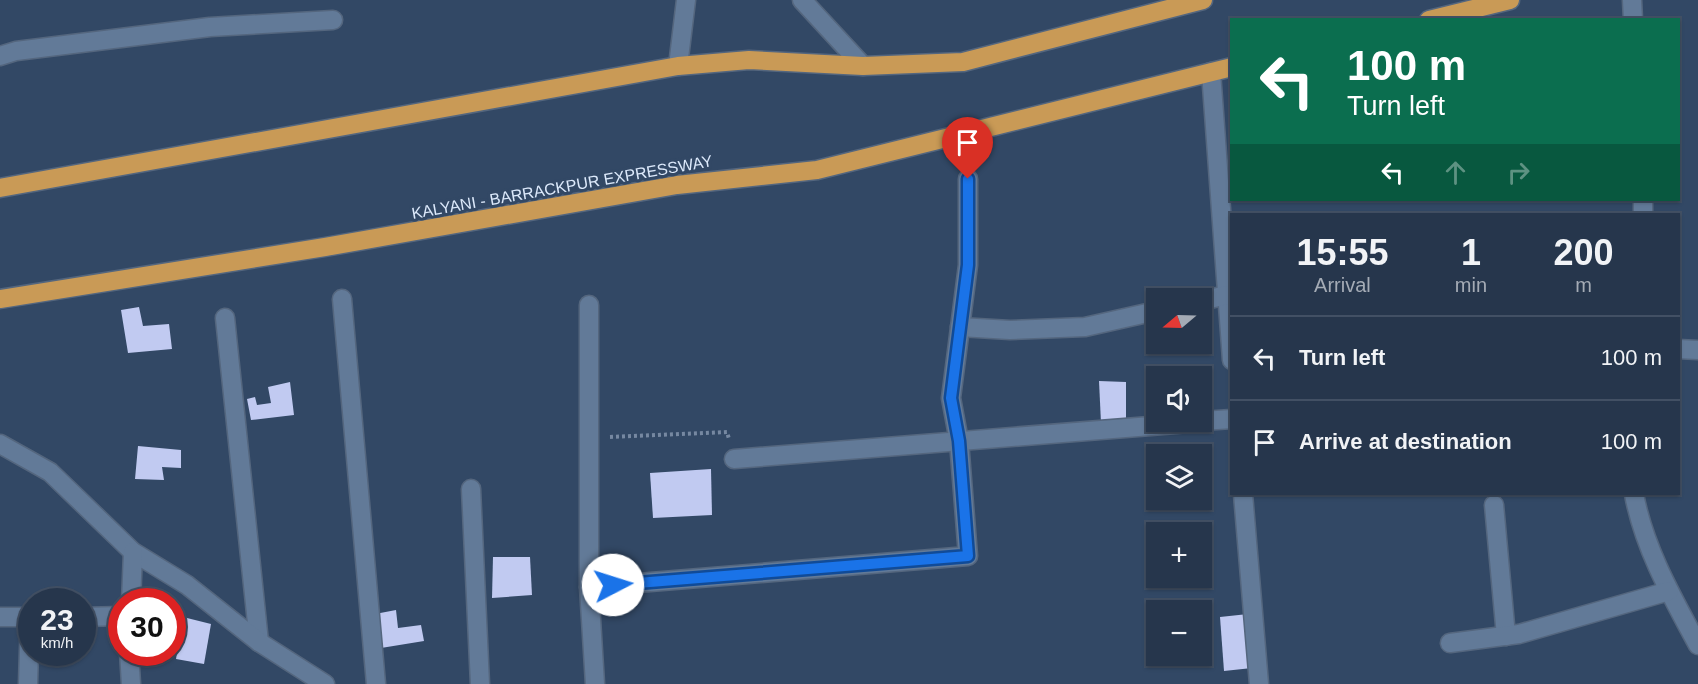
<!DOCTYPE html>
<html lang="en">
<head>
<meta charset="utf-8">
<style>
  body { margin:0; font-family:Helvetica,sans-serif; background:#2e3e53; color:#f1f3f6; height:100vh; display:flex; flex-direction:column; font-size:22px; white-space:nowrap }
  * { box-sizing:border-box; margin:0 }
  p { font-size:20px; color:#a4abb5 }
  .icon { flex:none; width:33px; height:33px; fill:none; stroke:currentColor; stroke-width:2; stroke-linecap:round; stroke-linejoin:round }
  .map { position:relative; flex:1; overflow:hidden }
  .details { position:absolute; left:1230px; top:213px; width:450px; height:282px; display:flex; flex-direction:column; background:#26364c; border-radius:0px; box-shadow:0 2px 4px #0004,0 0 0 2px #425064 }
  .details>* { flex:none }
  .top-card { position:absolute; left:1230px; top:18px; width:450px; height:183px; border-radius:0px; box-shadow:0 2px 4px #0004,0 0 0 2px #425064; background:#0b6e4f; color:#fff; overflow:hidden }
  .needle { width:39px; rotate:251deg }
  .controls { position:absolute; left:1146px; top:288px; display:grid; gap:12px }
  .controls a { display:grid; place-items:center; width:66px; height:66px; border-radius:0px; background:#26364c; box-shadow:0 2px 4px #0004,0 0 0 2px #425064; font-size:30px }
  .speed { position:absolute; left:18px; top:588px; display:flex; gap:12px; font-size:30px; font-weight:700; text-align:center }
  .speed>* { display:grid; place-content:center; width:78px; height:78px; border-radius:50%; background:#26364c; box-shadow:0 2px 4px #0004,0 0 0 2px #425064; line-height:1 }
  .speed small { font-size:15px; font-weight:400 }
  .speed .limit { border:9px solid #d22; background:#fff; color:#111 }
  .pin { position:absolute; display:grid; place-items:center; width:51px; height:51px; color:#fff; margin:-62px -26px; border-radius:50% 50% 50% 0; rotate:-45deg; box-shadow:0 0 6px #0007 }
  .pin .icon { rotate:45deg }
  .me { position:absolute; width:66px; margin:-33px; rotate:85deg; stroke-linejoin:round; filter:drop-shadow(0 0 4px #0008) }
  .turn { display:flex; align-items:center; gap:21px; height:126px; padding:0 18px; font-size:27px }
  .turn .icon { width:78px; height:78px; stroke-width:2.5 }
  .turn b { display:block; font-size:42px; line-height:51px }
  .lanes { display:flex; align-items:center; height:57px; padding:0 18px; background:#0003; justify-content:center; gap:30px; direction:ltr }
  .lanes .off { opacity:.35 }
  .eta { display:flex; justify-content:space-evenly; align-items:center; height:102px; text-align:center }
  .eta b { font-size:36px; font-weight:700; line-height:42px }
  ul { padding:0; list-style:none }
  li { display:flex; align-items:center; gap:18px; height:84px; padding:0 18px; border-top:2px solid #425064 }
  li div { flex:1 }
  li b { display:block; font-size:22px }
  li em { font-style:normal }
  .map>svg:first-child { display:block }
  .building { fill:#c1caf1 }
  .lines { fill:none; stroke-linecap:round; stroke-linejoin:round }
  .minor-casing { stroke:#54667e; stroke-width:21 }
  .highway-casing { stroke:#54667e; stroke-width:21 }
  .path { stroke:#7688a1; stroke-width:4; stroke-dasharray:3 3; stroke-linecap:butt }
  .minor { stroke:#627a98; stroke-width:18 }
  .highway { stroke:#c99a56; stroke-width:18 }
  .route-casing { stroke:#114b97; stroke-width:15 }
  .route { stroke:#1a73e8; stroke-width:10 }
  .labels { text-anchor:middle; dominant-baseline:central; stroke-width:6; stroke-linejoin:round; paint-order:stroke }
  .street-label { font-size:16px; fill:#dce9fb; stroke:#324865 }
</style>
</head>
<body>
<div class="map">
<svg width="1698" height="684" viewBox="0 0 1698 684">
  <rect width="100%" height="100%" fill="#324865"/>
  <g class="building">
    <path d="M139 307 143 326 169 324 172 349 128 353 121 310Z"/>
    <path d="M1099 381 1126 382V421L1101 423Z"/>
    <path d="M290 382 294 415 251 420 247 399 255 397 257 405 271 403 268 387Z"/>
    <path d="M138 446 181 450V468L162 467 164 480 135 479Z"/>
    <path d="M711 469 712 515 653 518 650 473Z"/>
    <path d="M493 557H530L532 595 492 598Z"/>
    <path d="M396 610 398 628 421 625 424 641 381 648 375 614Z"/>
    <path d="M1248 614 1252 668 1224 671 1220 617Z"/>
    <path d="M183 617 211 624 204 664 176 659Z"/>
  </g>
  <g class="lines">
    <g class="minor-casing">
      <g id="minor">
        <path d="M802 0 863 66"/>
        <path d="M1632 0 1633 20"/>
        <path d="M0 56 16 51 210 27 333 20"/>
        <path d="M678 66 686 0"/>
        <path d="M1211 72 1232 360"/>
        <path d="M1643 214V200"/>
        <path d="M342 299 376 684"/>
        <path d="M1202 301 1226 295"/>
        <path d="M589 305V587L595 684"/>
        <path d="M225 318 259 642"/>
        <path d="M960 327 1010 330 1085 327 1156 311"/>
        <path d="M1678 349 1698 350"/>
        <path d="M1202 421 1232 419"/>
        <path d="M0 444 50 472 133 552 187 585 259 642 325 684"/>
        <path d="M734 459 1201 422"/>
        <path d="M471 489 480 684"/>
        <path d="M1243 494 1259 684"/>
        <path d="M1634 494C1644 548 1672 597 1698 645"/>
        <path d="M1494 505 1506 636"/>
        <path d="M589 587 968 556 959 441 951 398 968 265V179"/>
        <path d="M131 602 133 552"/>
        <path d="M0 617H32"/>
        <path d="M82 617 122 616"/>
        <path d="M1450 643 1519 634 1669 591"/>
        <path d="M129 652 131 684"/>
        <path d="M28 684 30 617"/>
      </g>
    </g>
    <g class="highway-casing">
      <g id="highway">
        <path d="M1429 20 1510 0"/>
        <path d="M0 188 678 66 749 60 863 66 963 62 1203 0"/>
        <path d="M0 299 325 247 677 185 817 170 1232 67"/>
      </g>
    </g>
    <path class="path" d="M610 437 727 432 729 439"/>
    <use href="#minor" class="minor"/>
    <use href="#highway" class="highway"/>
  </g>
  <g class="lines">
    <g class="route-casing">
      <path id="route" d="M613 585 968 556 959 441 951 398 968 265V179"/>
    </g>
    <use href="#route" class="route"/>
  </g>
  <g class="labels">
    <g class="street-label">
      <text transform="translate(562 187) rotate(-10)">KALYANI - BARRACKPUR EXPRESSWAY</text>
    </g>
  </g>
</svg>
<div class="controls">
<a><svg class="needle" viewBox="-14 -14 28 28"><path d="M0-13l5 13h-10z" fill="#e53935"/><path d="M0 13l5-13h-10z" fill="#a4abb5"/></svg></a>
<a><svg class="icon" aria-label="sound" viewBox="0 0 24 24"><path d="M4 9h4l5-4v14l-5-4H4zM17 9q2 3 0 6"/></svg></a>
<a><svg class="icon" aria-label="layers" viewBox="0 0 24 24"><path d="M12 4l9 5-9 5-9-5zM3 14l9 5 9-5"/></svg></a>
<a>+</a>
<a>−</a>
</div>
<div class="speed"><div>23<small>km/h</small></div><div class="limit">30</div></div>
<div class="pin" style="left:968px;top:179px;background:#d93025"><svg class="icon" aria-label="arrive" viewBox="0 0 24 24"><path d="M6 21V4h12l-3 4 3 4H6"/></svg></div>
<svg class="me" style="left:613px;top:585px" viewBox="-20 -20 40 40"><circle r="19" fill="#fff"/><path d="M0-13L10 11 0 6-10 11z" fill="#1a73e8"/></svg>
<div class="top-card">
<div class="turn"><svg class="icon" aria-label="left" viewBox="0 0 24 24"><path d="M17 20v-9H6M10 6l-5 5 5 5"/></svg><div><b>100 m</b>Turn left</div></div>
<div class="lanes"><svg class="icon" aria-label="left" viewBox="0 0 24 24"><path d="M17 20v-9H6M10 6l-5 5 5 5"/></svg><svg class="icon off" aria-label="ahead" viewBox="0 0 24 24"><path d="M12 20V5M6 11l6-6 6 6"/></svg><svg class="icon off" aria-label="right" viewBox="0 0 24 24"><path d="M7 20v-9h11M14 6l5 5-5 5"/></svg></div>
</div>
<section class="details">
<div class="eta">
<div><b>15:55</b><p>Arrival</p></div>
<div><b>1</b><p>min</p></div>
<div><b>200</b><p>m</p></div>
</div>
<ul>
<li><svg class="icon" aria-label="left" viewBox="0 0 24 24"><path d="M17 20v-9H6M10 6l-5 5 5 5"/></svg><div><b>Turn left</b></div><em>100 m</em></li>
<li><svg class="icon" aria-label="arrive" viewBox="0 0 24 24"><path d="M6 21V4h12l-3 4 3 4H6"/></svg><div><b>Arrive at destination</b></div><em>100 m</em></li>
</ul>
</section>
</div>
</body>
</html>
